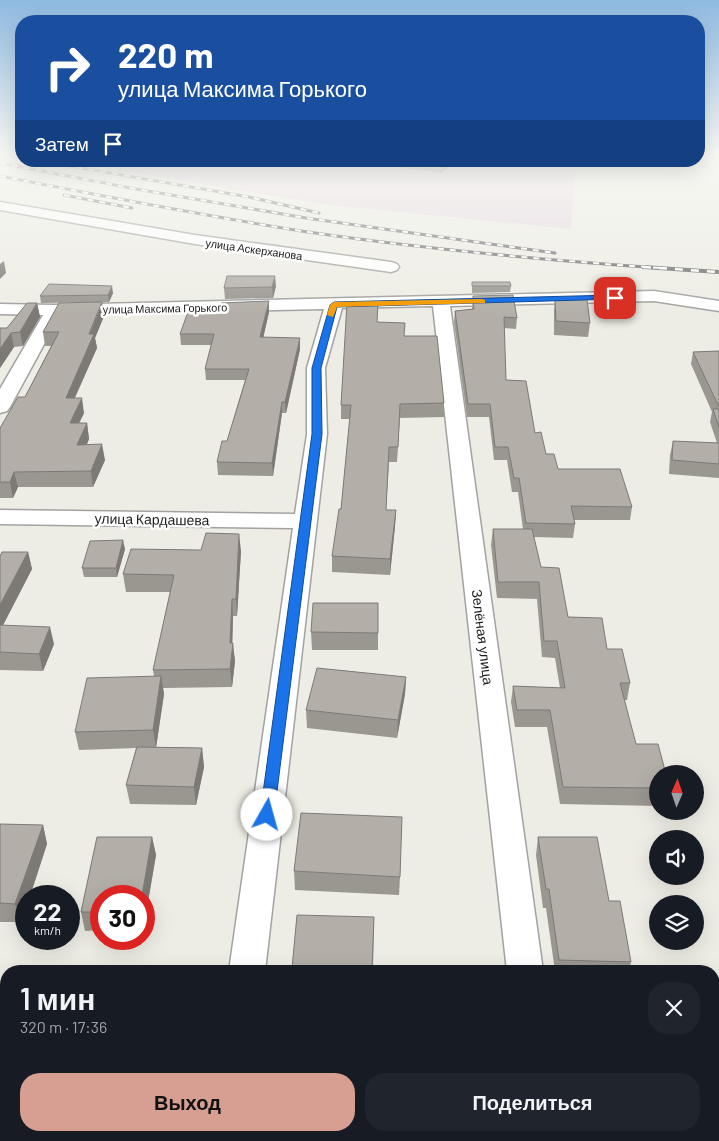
<!DOCTYPE html>
<html lang="ru">
<head>
<meta charset="utf-8">
<style>
  body { margin:0; font-family:Barlow,sans-serif; background:#20242c; color:#f1f3f6; height:100vh; display:flex; flex-direction:column; font-size:19px; white-space:nowrap }
  * { box-sizing:border-box; margin:0 }
  p { font-size:16px; color:#9ea1a6 }
  .icon { flex:none; width:28px; height:28px; fill:none; stroke:currentColor; stroke-width:2; stroke-linecap:round; stroke-linejoin:round }
  .map { position:relative; flex:1; overflow:hidden }
  .drawer { position:absolute; left:0px; top:965px; width:720px; height:176px; display:flex; flex-direction:column; background:#171b24; border-radius:20px 20px 0 0; box-shadow:0 5px 20px #0002 }
  .drawer>* { flex:none }
  .hud { position:absolute; left:15px; top:15px; width:690px; height:152px; border-radius:20px; box-shadow:0 5px 20px #0002; background:#1a4fa0; color:#fff; overflow:hidden }
  .needle { width:32px; rotate:2deg }
  .buttons { position:absolute; left:649px; top:765px; display:grid; gap:10px }
  .buttons a { display:grid; place-items:center; width:55px; height:55px; border-radius:50%; background:#171b24; box-shadow:0 5px 20px #0002; font-size:25px }
  .speed { position:absolute; left:15px; top:885px; display:flex; gap:10px; font-size:25px; font-weight:700; text-align:center }
  .speed>* { display:grid; place-content:center; width:65px; height:65px; border-radius:50%; background:#171b24; box-shadow:0 5px 20px #0002; line-height:1 }
  .speed small { font-size:12px; font-weight:400 }
  .speed .limit { border:8px solid #d22; background:#fff; color:#111 }
  .pin { position:absolute; display:grid; place-items:center; width:42px; height:42px; color:#fff; margin:-21px; border-radius:10px; box-shadow:0 2px 8px #0006 }
  .me { position:absolute; width:55px; margin:-28px; rotate:7deg; stroke-linejoin:round; filter:drop-shadow(0 0 4px #0008) }
  .turn { display:flex; align-items:center; gap:18px; height:105px; padding:0 20px; font-size:22px }
  .turn .icon { width:65px; height:65px; stroke-width:2.5 }
  .turn b { display:block; font-size:35px; line-height:42px }
  .then { display:flex; align-items:center; height:48px; padding:0 20px; background:#0003; gap:10px; font-size:19px }
  .round { display:grid; place-items:center; flex:none; width:52px; height:52px; border-radius:20px; background:#20242c }
  .headline { display:flex; align-items:center; justify-content:space-between; height:85px; padding:0 20px }
  h1 { font-size:30px; font-weight:600; line-height:38px }
  .action { display:flex; gap:10px; margin-top:auto; padding:10px 20px }
  .action a { flex:1; height:58px; border-radius:20px; background:#d79f91; color:#111; font-size:20px; font-weight:600; line-height:58px; text-align:center }
  .action a+a { background:#20242c; color:#f1f3f6 }
  .map>svg:first-child { display:block }
  .industrial { fill:#e6d8e1 }
  .lines { fill:none; stroke-linecap:round; stroke-linejoin:round }
  .minor-casing { stroke:#a2a2a2; stroke-width:3 }
  .tertiary-casing { stroke:#a2a2a2; stroke-width:2 }
  .minor { fill:#fff; fill-rule:evenodd }
  .tertiary { fill:#fff; fill-rule:evenodd }
  .rail-far1-casing { stroke:#6c6c6c; stroke-width:3 }
  .rail-casing { stroke:#6c6c6c; stroke-width:4 }
  .rail-far1 { stroke:#fff; stroke-width:2; stroke-dasharray:6; stroke-linecap:butt }
  .rail { stroke:#fff; stroke-width:2.5; stroke-dasharray:8; stroke-linecap:butt }
  .wall { fill:#9a9690 }
  .shaded-wall { fill:#7d7a76 }
  .building { fill:#b3afa8; stroke:#7d7a76 }
  .route { fill:#1a73e8; stroke:#114b97 }
  .slow { fill:#f59e0b }
  .labels { text-anchor:middle; dominant-baseline:central; stroke-width:5; stroke-linejoin:round; paint-order:stroke }
  .far-street-label { font-size:11px; fill:#1e1e1e; stroke:#fff }
  .street-label { font-size:14px; fill:#1e1e1e; stroke:#fff }
</style>
</head>
<body>
<div class="map">
<svg width="719" height="1141" viewBox="0 0 719 1141">
  <rect width="100%" height="100%" fill="#eeede5"/>
  <path class="industrial" d="M61 161H576L571 229 329 205Z"/>
  <g class="lines">
    <g class="minor-casing">
      <g id="minor">
        <path d="M0 202 195 235 391 262 397 264 399 267 397 270 391 272 195 244 0 210Z"/>
        <path d="M654 291 719 301V311L654 301 450 306 543 971H507L433 306 342 308 325 368 327 434 265 971H229L293 528 0 524V510L295 514 307 434V368L324 309 60 315 10 407 7 411 0 413V389L43 315 0 314V304L54 305Z"/>
        <path d="M206 1135H248L247 1141H205Z"/>
        <rect x="522" y="1135" width="42" height="6"/>
      </g>
    </g>
    <g class="tertiary-casing">
      <g id="tertiary">
        <path d="M0 1029 6 1030V1071H0Z"/>
        <rect x="714" y="1038" width="5" height="42"/>
      </g>
    </g>
    <use href="#minor" class="minor"/>
    <use href="#tertiary" class="tertiary"/>
    <g class="rail-far1-casing">
      <g id="rail-far1">
        <path d="M0 154 21 158"/>
        <path d="M41 161 249 197 319 213"/>
        <path d="M0 163 136 189 306 218 555 253"/>
        <path d="M0 176C102 196 205 216 308 232 425 249 543 260 661 268"/>
        <path d="M64 195 132 208"/>
      </g>
    </g>
    <g class="rail-casing">
      <path id="rail" d="M643 267 719 272"/>
    </g>
    <use href="#rail-far1" class="rail-far1"/>
    <use href="#rail" class="rail"/>
  </g>
  <g class="wall">
    <path d="M353 161H455L441 173Z"/>
    <path d="M472 282 511 286 510 292 472 293Z"/>
    <path d="M276 286 273 298 225 299 224 288Z"/>
    <path d="M113 293 109 302 41 303 40 296Z"/>
    <path d="M473 296 517 318 516 329 504 328 506 380 546 454 558 469 632 507 630 520H574L575 524 573 538 534 537 541 567 568 617 607 649 630 683 627 700H624L636 744 658 774V806L560 804 547 727H515L511 702 513 686 560 688 555 658 542 657 537 599 497 598 491 545 493 529H523L518 492H512L507 460H494L489 417H467L454 322 455 311 472 309Z"/>
    <path d="M555 298 590 323 588 337 554 335V311Z"/>
    <path d="M37 303 40 317 23 346 14 347 0 368V328H7Z"/>
    <path d="M269 312 263 337 300 349 286 413H282L273 476 218 475 217 462 227 441 245 380H206L205 369 211 345H181L180 334Z"/>
    <path d="M104 316 95 338 97 348 75 398 84 413 79 423H87L89 439 87 444 105 460 93 487H18L13 498H0V428L25 397 51 346H45L43 332Z"/>
    <path d="M377 322 404 336 444 403V417L400 418 397 462H389L386 510H396L395 526 390 575 332 572V556L341 509 350 419H341V405Z"/>
    <path d="M719 351V478L669 474 670 455 673 441 717 443 710 422 712 412 691 364 693 352Z"/>
    <path d="M125 549 117 577H84L82 568Z"/>
    <path d="M241 551 237 616H233L232 643 235 661 232 687 163 688 164 694 156 747 202 748 204 767 196 805 130 804 126 785 136 748 79 750 75 732 154 676 153 670 170 592H126L123 574Z"/>
    <path d="M28 552 32 569 3 625 54 644 43 671 0 670V556Z"/>
    <path d="M311 632 378 633V650H312Z"/>
    <path d="M406 677 405 694 397 738 307 728 306 710Z"/>
    <path d="M0 824 43 825 47 844 30 896H26L21 922H0Z"/>
    <path d="M97 837H152L156 855 144 925V896H101V930L85 931 81 912Z"/>
    <path d="M538 837 609 901 631 962 629 971H555L546 908H543L536 855Z"/>
    <path d="M294 871 400 877 399 895 295 890Z"/>
    <path d="M374 917 373 971H293L292 968Z"/>
    <path d="M596 1135H679L681 1141H597Z"/>
  </g>
  <g class="shaded-wall">
    <path d="M442 161H455L441 173Z"/>
    <path d="M4 261 6 273 0 279V264Z"/>
    <path d="M275 276 276 286 273 298 272 287Z"/>
    <path d="M112 286 113 293 109 302 108 295Z"/>
    <path d="M269 301V312L261 348 260 337Z"/>
    <path d="M102 302 104 316 95 338 97 348 68 412 66 398Z"/>
    <path d="M37 303 40 317 23 346 20 332Z"/>
    <path d="M11 333 14 347 0 368V349Z"/>
    <path d="M300 338V349L286 413 285 402Z"/>
    <path d="M82 398 84 413 72 438 70 423Z"/>
    <path d="M282 402V413L273 476 272 463Z"/>
    <path d="M87 423 89 439 80 460 77 445Z"/>
    <path d="M102 444 105 460 93 487 91 471Z"/>
    <path d="M14 472 18 487 13 498 10 482Z"/>
    <path d="M396 510 395 526 390 575V559Z"/>
    <path d="M239 534 241 551 237 616 236 599Z"/>
    <path d="M123 540 125 549 117 577 116 568Z"/>
    <path d="M28 552 32 569 0 631V605Z"/>
    <path d="M232 599 233 616 232 656 233 643 235 661 232 687 230 669V643Z"/>
    <path d="M50 627 54 644 43 671 39 654Z"/>
    <path d="M161 676 164 694 156 748 153 730Z"/>
    <path d="M406 677 405 694 397 738 398 720Z"/>
    <path d="M202 748 204 767 196 805 194 787Z"/>
    <path d="M43 825 47 844 30 896H26V906L21 922 15 904Z"/>
    <path d="M152 837 156 855 144 925V896H142Z"/>
    <path d="M116 1135H123V1141H115Z"/>
  </g>
  <g class="building">
    <path d="M227 276H275L272 287 224 288Z"/>
    <path d="M472 282H510L511 286H472Z"/>
    <path d="M49 284 112 286 108 295 40 296Z"/>
    <path d="M513 295 517 318 504 317 506 380 526 381 535 433 541 432 546 454H554L558 469H620L632 507 571 506 575 524 526 523 519 478H514L508 447H495L490 404H468L455 311 474 309 473 296Z"/>
    <path d="M555 298 587 299 590 323 556 321Z"/>
    <path d="M269 301 260 337 300 338 285 402H282L272 463 217 462 222 441H227L249 369H205L214 334H180L189 309H219L221 303Z"/>
    <path d="M102 302 89 334H94L66 398H82L70 423H87L77 445 102 444 91 471 14 472 10 482H0V428L18 397H25L59 332H43L59 303Z"/>
    <path d="M27 303H37L20 332 11 333 0 349V328H7Z"/>
    <path d="M347 303H378L377 322 405 323 404 336H437L444 403 400 404 398 447H389L386 510H396L390 559 332 556 339 509H341L351 405H341Z"/>
    <path d="M719 351V407L693 352Z"/>
    <path d="M713 409H719V428Z"/>
    <path d="M673 441 719 443V464L672 460Z"/>
    <path d="M493 529H532L541 567 559 568 568 617 602 618 607 649H622L630 683H620L636 744H658L666 774H658V788L563 787 550 710H517L513 686 565 688 557 641H544L539 582H498Z"/>
    <path d="M206 533 239 534 236 599H232L230 643H233L230 669 153 670 174 575 123 574 131 549 201 550Z"/>
    <path d="M123 540 116 568H82L90 541Z"/>
    <path d="M2 552H28L0 605V556Z"/>
    <path d="M313 603H378V633L311 632Z"/>
    <path d="M0 625 50 627 39 654 0 652Z"/>
    <path d="M317 668 406 677 398 720 306 710Z"/>
    <path d="M161 676 153 730 75 732 87 678Z"/>
    <path d="M137 747 202 748 194 787 126 785Z"/>
    <path d="M301 813 402 817 400 877 294 871Z"/>
    <path d="M0 824 43 825 15 904 0 903Z"/>
    <path d="M97 837H152L142 896H101V912H81Z"/>
    <path d="M538 837H597L609 901H620L631 962 559 960 549 889H546Z"/>
    <path d="M297 915 374 917 372 970 292 968Z"/>
    <path d="M15 1135H116L115 1141H13Z"/>
    <rect x="262" y="1135" width="99" height="6"/>
    <path d="M603 1135H679L681 1141H604Z"/>
  </g>
  <linearGradient id="sky" x2="0" y2="1"><stop stop-color="#8fbae1"/><stop offset="0.49" stop-color="#f7f7f3"/><stop offset="1" stop-color="#f7f7f3" stop-opacity="0"/></linearGradient>
  <rect width="719" height="313" fill="url(#sky)"/>
  <path class="route" d="M615 295 618 296V299L337 307 321 368 322 434 274 815 272 819 267 820 262 819 260 815 312 434V368L330 305 334 302Z"/>
  <path class="slow" d="M482 299 485 300V303L337 307 333 317 327 315 330 305 334 302Z"/>
  <g class="labels">
    <g class="far-street-label">
      <text transform="translate(254 249) rotate(8)">улица Аскерханова</text>
      <text transform="translate(165 308) rotate(-1)">улица Максима Горького</text>
    </g>
    <g class="street-label">
      <text transform="translate(152 519) rotate(1)">улица Кардашева</text>
      <text transform="translate(483 637) rotate(83)">Зелёная улица</text>
    </g>
  </g>
</svg>
<div class="buttons">
<a><svg class="needle" viewBox="-14 -14 28 28"><path d="M0-13l5 13h-10z" fill="#e53935"/><path d="M0 13l5-13h-10z" fill="#9ea1a6"/></svg></a>
<a><svg class="icon" aria-label="sound" viewBox="0 0 24 24"><path d="M4 9h4l5-4v14l-5-4H4zM17 9q2 3 0 6"/></svg></a>
<a><svg class="icon" aria-label="layers" viewBox="0 0 24 24"><path d="M12 4l9 5-9 5-9-5zM3 14l9 5 9-5"/></svg></a>
</div>
<div class="speed"><div>22<small>km/h</small></div><div class="limit">30</div></div>
<div class="pin" style="left:615px;top:298px;background:#d93025"><svg class="icon" aria-label="arrive" viewBox="0 0 24 24"><path d="M6 21V4h12l-3 4 3 4H6"/></svg></div>
<svg class="me" style="left:267px;top:815px" viewBox="-20 -20 40 40"><circle r="19" fill="#fff"/><path d="M0-13L10 11 0 6-10 11z" fill="#1a73e8"/></svg>
<div class="hud">
<div class="turn"><svg class="icon" aria-label="right" viewBox="0 0 24 24"><path d="M7 20v-9h11M14 6l5 5-5 5"/></svg><div><b>220 m</b>улица Максима Горького</div></div>
<div class="then">Затем<svg class="icon" aria-label="arrive" viewBox="0 0 24 24"><path d="M6 21V4h12l-3 4 3 4H6"/></svg></div>
</div>
<section class="drawer">
<div class="headline"><div><h1>1 мин</h1><p>320 m · 17:36</p></div><a class="round"><svg class="icon" aria-label="close" viewBox="0 0 24 24"><path d="M6 6l12 12M18 6L6 18"/></svg></a></div>
<div class="action"><a>Выход</a><a>Поделиться</a></div>
</section>
</div>
</body>
</html>
